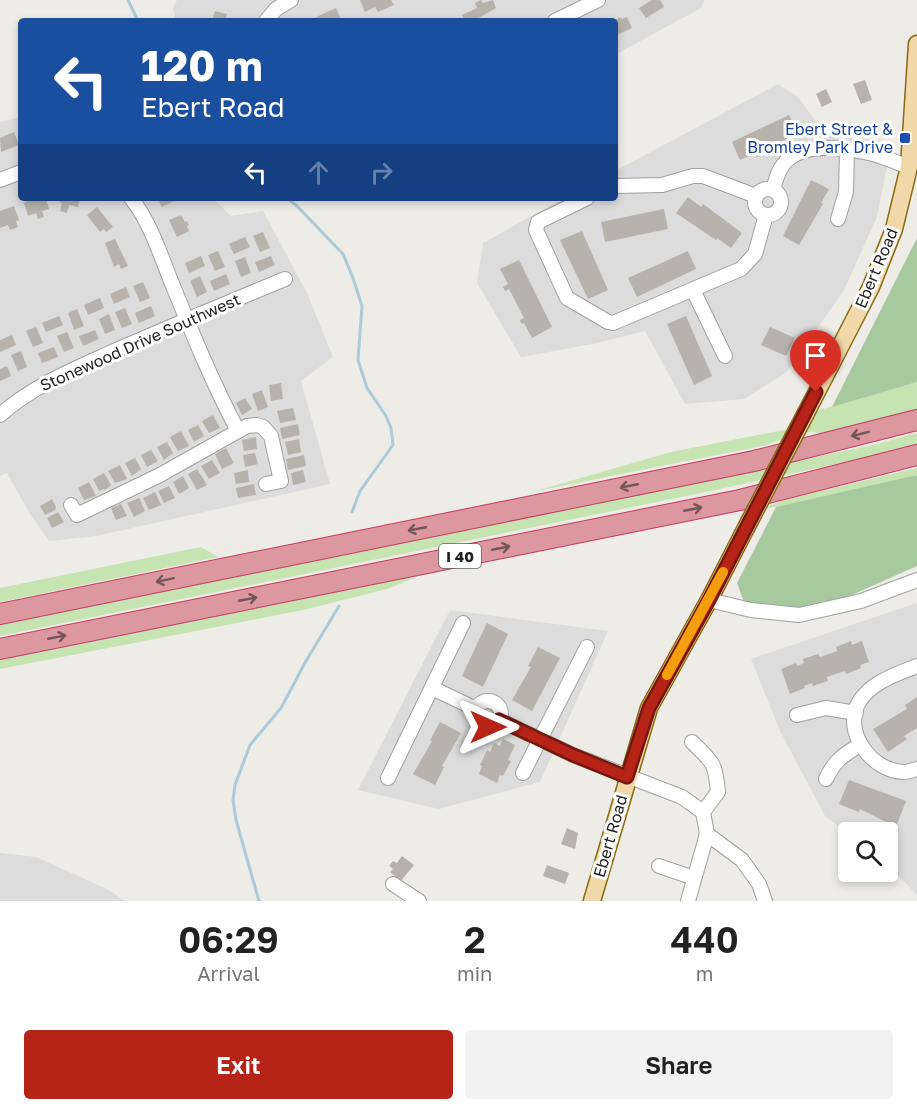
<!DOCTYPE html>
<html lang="en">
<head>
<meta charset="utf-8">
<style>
  body { margin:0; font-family:"Golos Text",sans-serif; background:#f2f2f2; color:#222; height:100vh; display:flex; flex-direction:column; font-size:22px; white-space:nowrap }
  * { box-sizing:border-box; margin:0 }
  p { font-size:20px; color:#767676 }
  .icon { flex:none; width:33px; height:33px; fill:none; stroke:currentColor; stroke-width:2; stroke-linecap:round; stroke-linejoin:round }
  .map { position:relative; height:901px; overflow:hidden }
  .panel { display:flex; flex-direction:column; background:#fff; flex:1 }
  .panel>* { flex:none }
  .top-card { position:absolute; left:18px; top:18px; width:600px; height:183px; border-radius:6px; box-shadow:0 3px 9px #0003; background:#1a4fa0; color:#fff; overflow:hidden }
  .controls { position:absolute; left:838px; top:822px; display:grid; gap:12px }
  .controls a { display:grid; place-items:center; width:60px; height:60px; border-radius:6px; background:#fff; box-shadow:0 3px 9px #0003; font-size:30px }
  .pin { position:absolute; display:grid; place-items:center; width:51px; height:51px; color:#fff; margin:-62px -26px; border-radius:50% 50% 50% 0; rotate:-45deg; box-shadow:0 0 6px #0007 }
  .pin .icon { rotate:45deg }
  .me { position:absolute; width:66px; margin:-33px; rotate:90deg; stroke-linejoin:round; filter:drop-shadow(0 0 4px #0008) }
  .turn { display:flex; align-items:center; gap:21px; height:126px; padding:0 24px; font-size:27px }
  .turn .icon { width:78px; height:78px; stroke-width:2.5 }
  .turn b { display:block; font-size:42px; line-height:51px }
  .lanes { display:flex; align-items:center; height:57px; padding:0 24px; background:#0003; justify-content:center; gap:30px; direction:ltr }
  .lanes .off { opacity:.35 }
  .eta { display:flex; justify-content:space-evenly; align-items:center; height:102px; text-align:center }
  .eta b { font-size:36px; font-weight:600; line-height:42px }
  .action { display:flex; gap:12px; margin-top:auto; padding:12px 24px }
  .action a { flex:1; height:69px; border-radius:6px; background:#b62417; color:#fff; font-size:24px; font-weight:600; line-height:69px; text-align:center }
  .action a+a { background:#f2f2f2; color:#222 }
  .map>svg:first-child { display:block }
  .residential { fill:#dddcdc }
  .grass { fill:#c6e3b2 }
  .forest { fill:#a8c9a0 }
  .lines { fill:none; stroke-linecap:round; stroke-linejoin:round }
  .stream { stroke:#accad7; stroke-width:3 }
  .building { fill:#b7b2ac }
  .minor-casing { stroke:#a0a0a0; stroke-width:16 }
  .major-casing { stroke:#886a11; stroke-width:19 }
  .highway-casing { stroke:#c6395e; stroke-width:22 }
  .minor { stroke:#fff; stroke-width:14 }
  .major { stroke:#f1d8a8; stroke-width:16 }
  .highway { stroke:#dd979e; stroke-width:20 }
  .major-bridge-casing { stroke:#886a11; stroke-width:19; stroke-linecap:butt }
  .major-bridge { stroke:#f1d8a8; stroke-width:16 }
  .oneway { stroke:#745558 }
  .route-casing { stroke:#76170f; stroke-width:15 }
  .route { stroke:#b62417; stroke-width:10 }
  .slow { stroke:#f59e0b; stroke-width:10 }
  .transit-dot { fill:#1a4fb4; stroke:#fff; stroke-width:2 }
  .labels { text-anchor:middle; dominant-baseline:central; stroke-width:6; stroke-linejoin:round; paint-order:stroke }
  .shield { fill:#fff; stroke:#626262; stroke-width:1.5 }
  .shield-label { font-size:15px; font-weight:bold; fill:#1f1f1f }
  .transit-label { font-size:16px; fill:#164399; stroke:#fff; text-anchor:end }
  .street-label { font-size:16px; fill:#1f1f1f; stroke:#fff }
</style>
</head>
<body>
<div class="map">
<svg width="917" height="901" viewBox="0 0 917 901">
  <rect width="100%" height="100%" fill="#eeece6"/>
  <g class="residential">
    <path d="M177 0H704L701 8 615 55V21H176L173 8Z"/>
    <path d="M778 84 798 97 825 134 892 142 877 217 844 290 787 372 744 399 685 404 645 331 598 343 521 357 477 283 483 243 564 198H615V171Z"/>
    <path d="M21 117V198H213L231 216 263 211 307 293 333 357 301 381 330 484 96 536 49 541 30 514 7 473 0 476V122Z"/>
    <path d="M917 603V895L888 865V832H849V835L825 816 780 731 751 659Z"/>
    <path d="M450 610 608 631 540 782 439 809 358 790Z"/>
    <path d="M0 853 36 857 107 889 125 901H0Z"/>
  </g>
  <g class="grass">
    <path d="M917 382V410L824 433 804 432 813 412Z"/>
    <path d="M789 429 785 438 767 445 532 492 671 452Z"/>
    <path d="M917 433V444L879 455 701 493 0 636V625L869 446Z"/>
    <path d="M917 468V475L784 506 765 508 784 500Z"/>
    <path d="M201 547 218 557 0 602V588Z"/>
    <path d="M428 572 387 589 303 610 0 669V660Z"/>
  </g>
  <g class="forest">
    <path d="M917 238V382L832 407Z"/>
    <path d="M917 475V566L827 606 780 617 744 602 737 583 776 507Z"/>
  </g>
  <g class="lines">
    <g class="stream">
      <path d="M128 0 138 21"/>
      <path d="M287 198 297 206 343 254 353 278 362 306 358 360 367 388 386 416 391 428 393 445 360 491 352 512"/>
      <path d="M259 901 236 820 233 800 235 785 250 745 281 708 306 661 339 606"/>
    </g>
  </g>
  <g class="building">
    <path d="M360 0H391L394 5 378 12 375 7 365 12Z"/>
    <path d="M481 0 483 3 493 0 496 8 473 21H465L462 15 477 8 475 3Z"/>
    <path d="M652 0H660L664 7 646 18 639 8Z"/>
    <path d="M336 8 342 21H313L312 19Z"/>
    <path d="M215 11 227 14 225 21H212Z"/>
    <path d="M621 17 622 19 627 17 632 28 615 36V20Z"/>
    <path d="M865 80 872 100 861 104 853 84Z"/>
    <path d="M826 89 832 102 822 107 816 94Z"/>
    <path d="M789 115 798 134 759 152 761 156 757 157 755 153 740 160 732 142Z"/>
    <path d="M14 132 19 145 1 152 0 138Z"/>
    <path d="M811 180 829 189 821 203 823 204 799 245 783 236Z"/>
    <path d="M688 197 701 207 703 204 742 233 731 248 717 238 716 240 676 213Z"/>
    <path d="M32 198 36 200 46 198 49 209 42 211 44 217 38 219 36 213 28 216 24 203Z"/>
    <path d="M61 198H80L78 207 69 205 67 213 60 211 62 203 60 202Z"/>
    <path d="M157 198H172L174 201 162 207Z"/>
    <path d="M14 206 19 220 16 221 18 227 10 230 8 225 0 228V211Z"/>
    <path d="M97 207 113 227 106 232 104 229 100 232 87 215Z"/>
    <path d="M664 209 668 229 605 242 601 222Z"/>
    <path d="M181 215 185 222 187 221 189 225 187 226 189 231 177 237 169 220Z"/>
    <path d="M582 231 608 290 588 299 560 240Z"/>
    <path d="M263 232 270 248 260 252 253 236Z"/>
    <path d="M245 237 250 247 234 254 229 244Z"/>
    <path d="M115 239 128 266 121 269 119 264 114 267 105 243Z"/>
    <path d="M218 251 225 267 215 271 208 255Z"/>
    <path d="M688 251 696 269 637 297 628 278Z"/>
    <path d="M201 256 205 266 189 273 185 263Z"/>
    <path d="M271 256 275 265 259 272 255 262Z"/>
    <path d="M245 257 251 273 241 277 235 261Z"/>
    <path d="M519 260 552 327 532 338 524 323 522 324 520 320 524 318 509 289 505 291 503 287 508 284 500 269Z"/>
    <path d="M226 274 230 284 214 291 210 281Z"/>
    <path d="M200 276 207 292 197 297 190 281Z"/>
    <path d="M143 282 150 298 140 302 133 286Z"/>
    <path d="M126 287 130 297 114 304 110 294Z"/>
    <path d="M100 298 104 308 88 315 84 305Z"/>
    <path d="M151 306 155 316 139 323 135 313Z"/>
    <path d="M125 308 132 324 122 328 115 312Z"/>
    <path d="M77 309 84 326 74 330 68 313Z"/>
    <path d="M109 314 115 330 105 334 99 319Z"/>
    <path d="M59 316 63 325 46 332 42 323Z"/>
    <path d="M686 316 712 376 694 385 667 324Z"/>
    <path d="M36 327 43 343 33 347 26 331Z"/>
    <path d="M770 327 795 338 786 356 761 345Z"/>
    <path d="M95 330 99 339 83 346 79 336Z"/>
    <path d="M67 332 74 348 64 352 57 336Z"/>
    <path d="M12 335 16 345 0 352V340Z"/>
    <path d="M54 347 58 357 42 363 38 353Z"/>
    <path d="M21 351 27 367 18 371 11 355Z"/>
    <path d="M7 366 11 376 0 381V369Z"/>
    <path d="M281 383 283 399 271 401 269 385Z"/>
    <path d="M262 390 268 407 258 411 252 394Z"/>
    <path d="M245 398 252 409 242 415 236 403Z"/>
    <path d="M293 408 296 420 280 423 277 411Z"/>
    <path d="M213 415 220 428 209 433 202 421Z"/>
    <path d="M298 424 300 435 282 439 280 428Z"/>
    <path d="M198 425 204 436 194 442 188 430Z"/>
    <path d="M181 431 189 446 178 451 170 437Z"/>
    <path d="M256 437 257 449 244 451 242 440Z"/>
    <path d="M299 439 301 452 288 455 285 442Z"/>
    <path d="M167 442 173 453 164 460 157 447Z"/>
    <path d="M226 448 234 463 222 469 215 454Z"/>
    <path d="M151 450 158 461 147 467 141 455Z"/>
    <path d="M255 453 258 464 245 467 243 455Z"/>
    <path d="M304 455 306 466 288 470 286 459Z"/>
    <path d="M135 458 141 469 132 476 125 463Z"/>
    <path d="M212 460 220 473 209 479 201 466Z"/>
    <path d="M120 465 127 479 115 483 108 471Z"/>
    <path d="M197 469 207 485 197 490 188 474Z"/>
    <path d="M248 470 249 482 236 484 234 473Z"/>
    <path d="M303 470 306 482 293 485 291 473Z"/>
    <path d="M104 473 111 485 105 490 104 489 99 491 93 479Z"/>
    <path d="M183 476 189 488 179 494 173 482Z"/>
    <path d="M89 482 96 496 84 500 78 488Z"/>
    <path d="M254 484 256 495 238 498 236 488Z"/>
    <path d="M169 486 175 498 164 503 158 491Z"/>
    <path d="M155 492 161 505 149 510 143 498Z"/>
    <path d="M139 498 145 511 134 517 127 503Z"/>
    <path d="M52 499 56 507 55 510 45 515 40 506Z"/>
    <path d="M121 504 127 516 116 520 111 508Z"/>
    <path d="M58 512 64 522 52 528 47 518Z"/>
    <path d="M487 623 508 634 483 687 462 676Z"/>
    <path d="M851 641 852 645 862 641 869 662 860 665 861 668 846 674 845 671 827 677 828 681 813 686 812 683 804 686 805 688 790 694 781 669 796 663 797 666 804 663 803 659 818 654 820 657 837 651 836 647Z"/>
    <path d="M538 647 560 658 532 711 512 700 531 667 528 666Z"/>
    <path d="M917 697V728L904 736 907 739 888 752 873 729 907 709 905 705Z"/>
    <path d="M440 722 461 733 442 766 444 767 435 785 413 774 432 741 430 740Z"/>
    <path d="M503 739 515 745 508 760 511 761 503 776 500 775 497 783 479 774 482 766 480 765 487 750 490 752 494 743 500 746Z"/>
    <path d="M849 780 906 801 896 827 860 809 859 812 839 804Z"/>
    <path d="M567 828 578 833 575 849 561 844Z"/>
    <path d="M402 856 414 865 401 881 390 872 393 869 389 866 393 861 397 863Z"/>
    <path d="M547 865 569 873 565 884 543 876Z"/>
  </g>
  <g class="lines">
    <g class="minor-casing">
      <g id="minor">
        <path d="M266 21 276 9 291 0"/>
        <path d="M555 21 598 0"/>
        <path d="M0 180 21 172"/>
        <path d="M615 186 662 185 693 176H703L756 196"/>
        <circle cx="768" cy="202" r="13"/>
        <path d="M773 190C775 183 777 174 781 168 796 142 839 147 864 152 879 154 894 162 909 167"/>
        <path d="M131 198C151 223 161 257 173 286 193 335 213 384 238 431"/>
        <path d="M587 198 538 222 536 230 567 298 608 322 613 323 741 269 755 254 766 215"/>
        <path d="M838 219 846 192 847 150"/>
        <path d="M693 290 725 356"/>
        <path d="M0 415C33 386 72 370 112 352 169 327 227 303 285 279"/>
        <path d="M71 505 77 515 160 475 247 426 257 425 263 427 271 436 281 481 266 484"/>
        <path d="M709 600 751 610 799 615 861 601 917 580"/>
        <path d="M917 666C897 674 871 682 859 702 842 732 872 771 903 772 908 772 913 770 917 769"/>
        <path d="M432 688 476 709"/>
        <circle cx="488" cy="714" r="13"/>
        <path d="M797 715 826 708 856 713"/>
        <path d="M499 720 573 755 682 797 703 812 707 834 688 901"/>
        <path d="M692 742C713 763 715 761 718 792L703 812"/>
        <path d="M523 773 587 647"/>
        <path d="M388 778 463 623"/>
        <path d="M826 779C834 761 843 755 860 745"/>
        <path d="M707 834 742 860 759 884 765 901"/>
        <path d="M659 866 694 878"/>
        <path d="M393 884 419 901"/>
      </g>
    </g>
    <g class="major-casing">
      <g id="major">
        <path d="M806 413 871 287 894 229 909 167 917 44"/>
        <path d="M592 901 649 708 709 600 746 528"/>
      </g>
    </g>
    <g class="highway-casing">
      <g id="highway">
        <path d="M0 614 754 461 917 420"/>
        <path d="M0 649 740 500 917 455"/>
      </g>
    </g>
    <use href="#minor" class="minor"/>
    <use href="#major" class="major"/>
    <use href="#highway" class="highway"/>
    <g class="major-bridge-casing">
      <path id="major-bridge" d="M746 528 806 413"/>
    </g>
    <use href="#major-bridge" class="major-bridge"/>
  </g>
  <defs><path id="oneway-shaft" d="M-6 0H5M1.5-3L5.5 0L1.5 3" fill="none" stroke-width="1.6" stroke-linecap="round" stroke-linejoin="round" transform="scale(1.5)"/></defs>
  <g class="oneway">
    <use href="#oneway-shaft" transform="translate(860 434) rotate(166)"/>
    <use href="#oneway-shaft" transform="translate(629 486) rotate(169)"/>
    <use href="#oneway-shaft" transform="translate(693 509) rotate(-11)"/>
    <use href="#oneway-shaft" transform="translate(417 529) rotate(169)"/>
    <use href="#oneway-shaft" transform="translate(501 548) rotate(-11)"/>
    <use href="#oneway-shaft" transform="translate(165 580) rotate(168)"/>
    <use href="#oneway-shaft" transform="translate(248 599) rotate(-11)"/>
    <use href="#oneway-shaft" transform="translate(57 637) rotate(-11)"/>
  </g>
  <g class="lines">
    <g class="route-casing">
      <path id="route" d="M488 727 494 726 499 720 573 755 627 777 649 708 709 600 816 392"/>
    </g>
    <use href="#route" class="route"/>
    <path class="slow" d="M667 675 723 572"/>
  </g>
  <rect class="transit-dot" x="899" y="132" width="12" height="12" rx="3"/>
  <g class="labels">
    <rect class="shield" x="439" y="544" width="42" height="24" rx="4.5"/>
    <g class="shield-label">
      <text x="460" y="556">I 40</text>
    </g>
    <g class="transit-label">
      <text x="893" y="129">Ebert Street &amp;<tspan x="893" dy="18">Bromley Park Drive</tspan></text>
    </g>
    <g class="street-label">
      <text transform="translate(876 268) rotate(-67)">Ebert Road</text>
      <text transform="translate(140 342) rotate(-24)">Stonewood Drive Southwest</text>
      <text transform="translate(610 836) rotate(-74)">Ebert Road</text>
    </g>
  </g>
</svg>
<div class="controls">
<a><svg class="icon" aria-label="search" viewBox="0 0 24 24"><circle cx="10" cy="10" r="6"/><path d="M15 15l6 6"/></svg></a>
</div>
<div class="pin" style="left:816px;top:392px;background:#d93025"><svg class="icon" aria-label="arrive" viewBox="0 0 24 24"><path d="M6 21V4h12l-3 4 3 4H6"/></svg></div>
<svg class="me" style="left:488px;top:727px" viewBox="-20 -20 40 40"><path d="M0-17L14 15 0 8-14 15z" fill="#b62417" stroke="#fff" stroke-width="4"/></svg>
<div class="top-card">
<div class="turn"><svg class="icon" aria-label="left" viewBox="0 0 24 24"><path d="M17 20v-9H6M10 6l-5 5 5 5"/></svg><div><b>120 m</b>Ebert Road</div></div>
<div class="lanes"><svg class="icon" aria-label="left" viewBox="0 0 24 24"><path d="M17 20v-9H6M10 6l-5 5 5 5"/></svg><svg class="icon off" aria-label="ahead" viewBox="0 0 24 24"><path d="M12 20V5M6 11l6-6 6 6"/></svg><svg class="icon off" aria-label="right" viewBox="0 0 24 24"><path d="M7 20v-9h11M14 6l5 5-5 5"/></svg></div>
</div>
</div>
<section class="panel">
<div class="eta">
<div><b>06:29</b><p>Arrival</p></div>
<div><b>2</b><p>min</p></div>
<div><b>440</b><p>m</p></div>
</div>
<div class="action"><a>Exit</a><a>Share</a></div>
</section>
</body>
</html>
